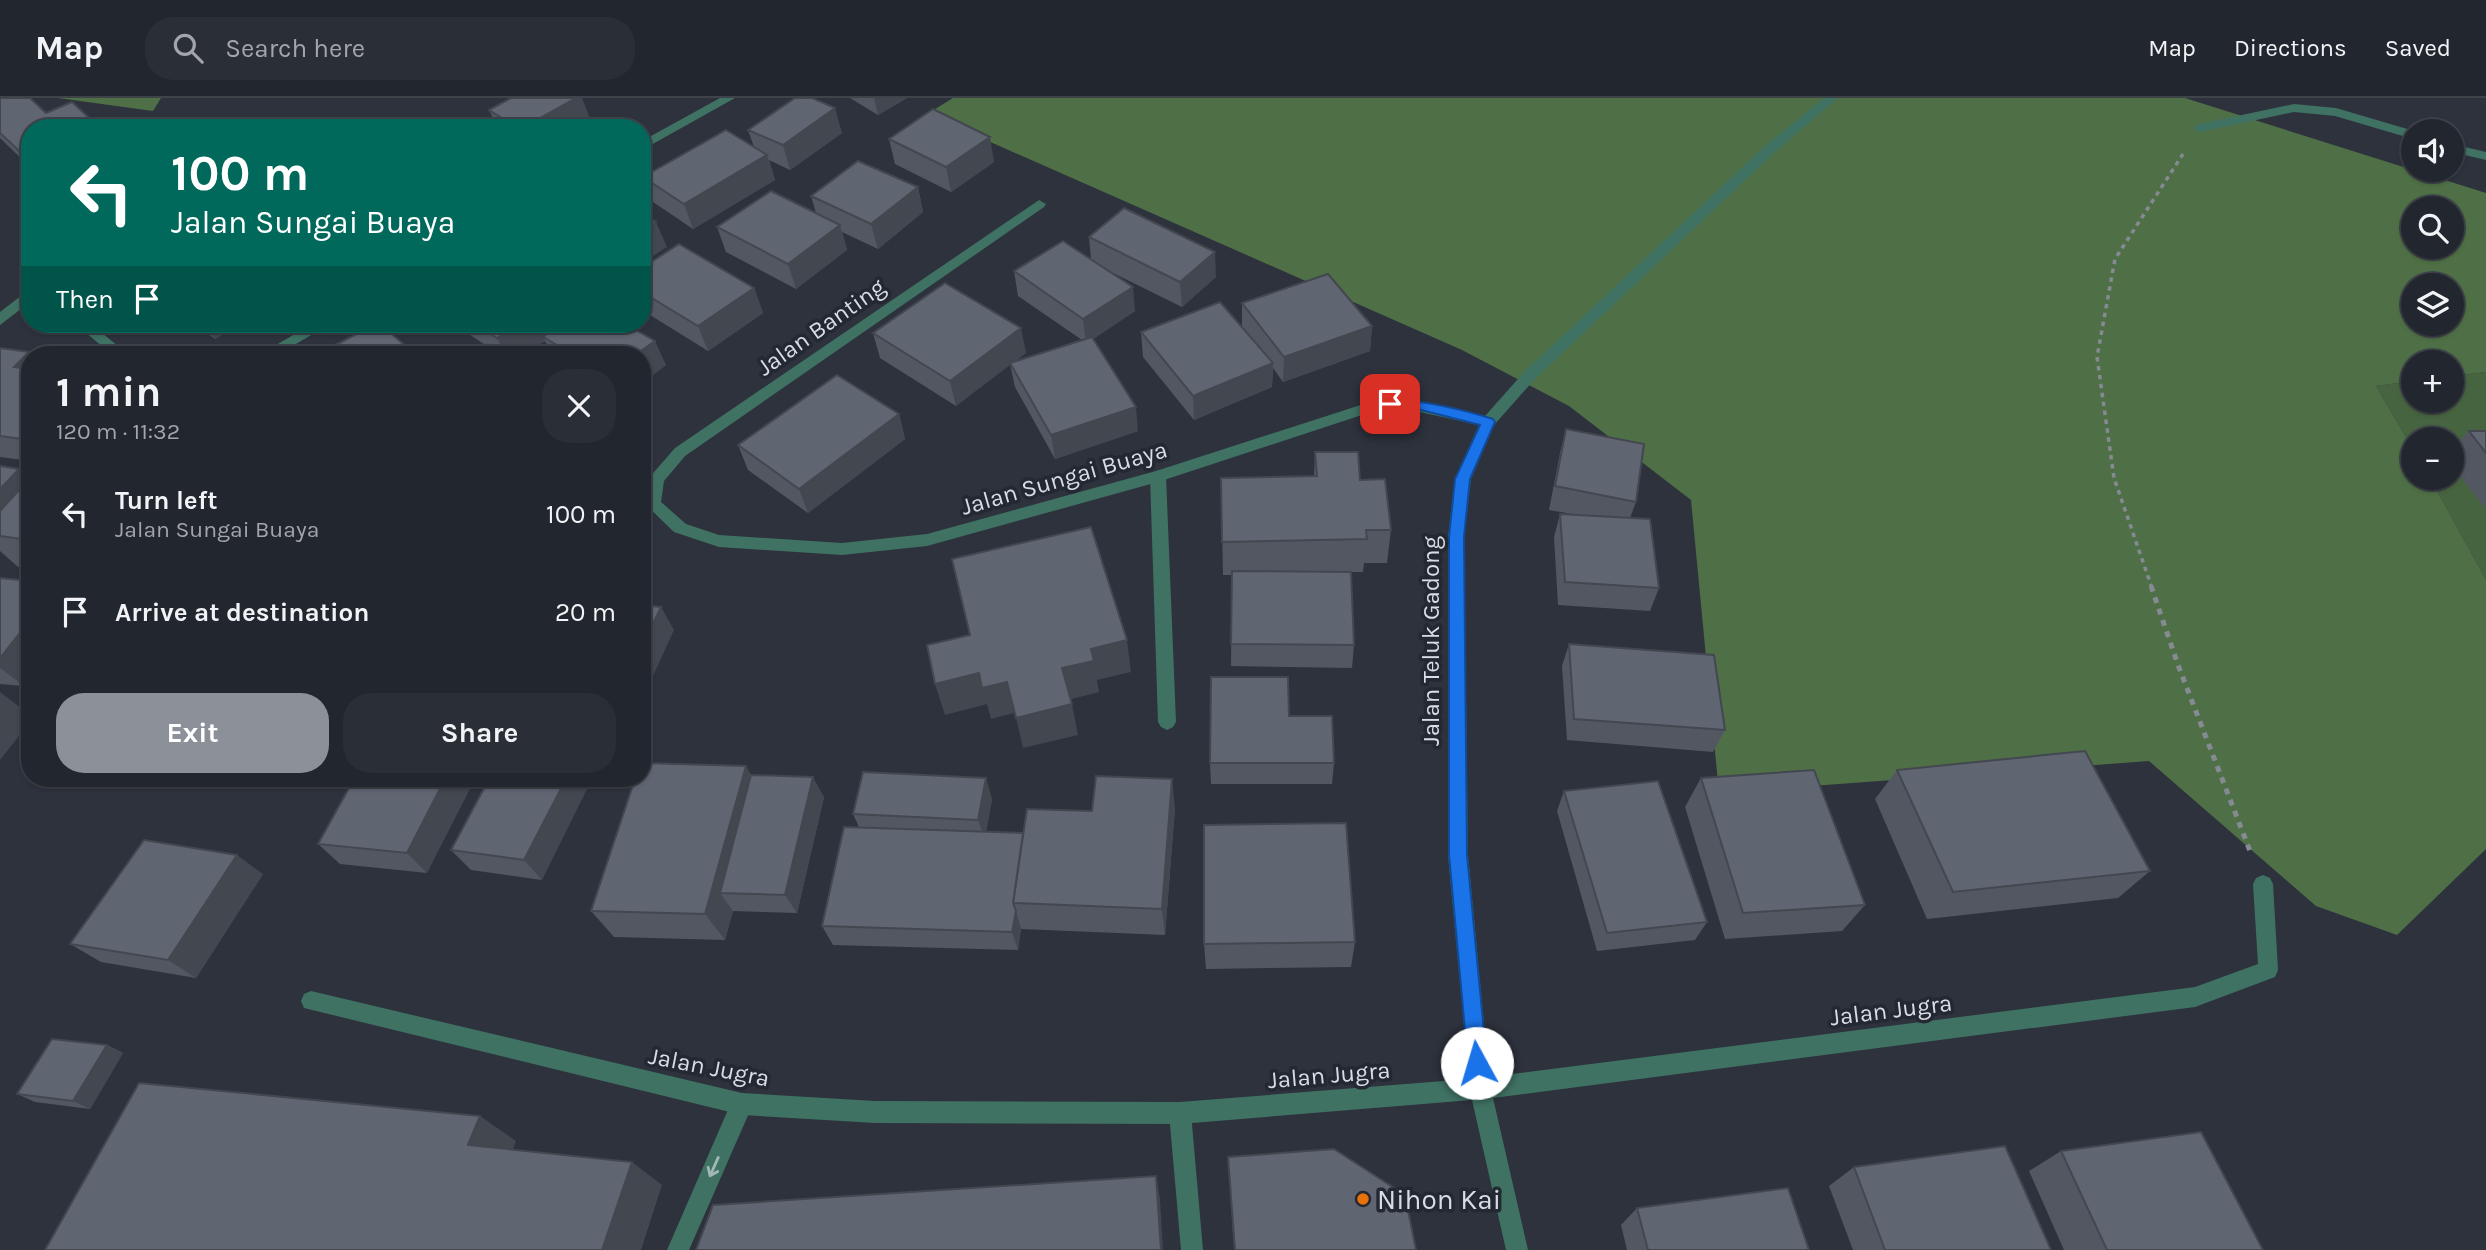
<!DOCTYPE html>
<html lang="en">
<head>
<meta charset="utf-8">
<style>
  body { margin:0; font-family:Karla,sans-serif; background:#2a2e36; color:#f1f3f6; height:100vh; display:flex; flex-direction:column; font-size:26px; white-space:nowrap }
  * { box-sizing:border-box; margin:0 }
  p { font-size:23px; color:#a2a5aa }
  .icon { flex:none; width:38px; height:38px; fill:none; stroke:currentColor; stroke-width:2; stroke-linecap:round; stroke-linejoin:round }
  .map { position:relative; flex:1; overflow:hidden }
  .details { position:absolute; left:21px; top:248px; width:630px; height:441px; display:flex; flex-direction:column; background:#22262e; border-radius:28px; box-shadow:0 2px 5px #0004,0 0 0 2px #3f434a }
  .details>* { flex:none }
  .guide { position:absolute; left:21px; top:21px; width:630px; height:214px; border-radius:28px; box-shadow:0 2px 5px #0004,0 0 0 2px #3f434a; background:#00695c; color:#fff; overflow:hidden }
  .buttons { position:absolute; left:2401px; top:21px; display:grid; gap:14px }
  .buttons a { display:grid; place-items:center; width:63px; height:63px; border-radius:50%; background:#22262e; box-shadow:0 2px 5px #0004,0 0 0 2px #3f434a; font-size:35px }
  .pin { position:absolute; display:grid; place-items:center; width:60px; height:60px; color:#fff; margin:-30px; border-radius:14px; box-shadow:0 4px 10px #0006 }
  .me { position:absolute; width:77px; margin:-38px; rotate:354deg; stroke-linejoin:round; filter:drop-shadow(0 0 5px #0008) }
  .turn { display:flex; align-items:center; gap:24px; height:147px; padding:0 35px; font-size:32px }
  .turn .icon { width:91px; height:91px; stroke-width:2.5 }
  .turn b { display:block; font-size:49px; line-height:60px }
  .then { display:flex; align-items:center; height:66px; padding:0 35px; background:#0003; gap:14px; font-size:26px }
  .round { display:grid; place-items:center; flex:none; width:74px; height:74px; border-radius:28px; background:#2a2e36 }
  .headline { display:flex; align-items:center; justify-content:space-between; height:119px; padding:0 35px }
  h1 { font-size:42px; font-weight:700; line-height:52px }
  .cta { display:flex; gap:14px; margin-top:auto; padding:14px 35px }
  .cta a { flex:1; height:80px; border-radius:28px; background:#8c9099; color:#fff; font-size:28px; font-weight:700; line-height:80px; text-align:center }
  .cta a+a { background:#2a2e36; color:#f1f3f6 }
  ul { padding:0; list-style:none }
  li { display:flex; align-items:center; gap:21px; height:98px; padding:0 35px }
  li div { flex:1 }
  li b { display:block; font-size:26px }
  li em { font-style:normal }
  header { display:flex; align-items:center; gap:42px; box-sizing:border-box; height:98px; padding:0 35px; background:#22262e; border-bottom:2px solid #3f434a }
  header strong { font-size:33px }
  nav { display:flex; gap:38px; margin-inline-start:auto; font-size:24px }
  .search { width:490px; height:63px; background:#2a2e36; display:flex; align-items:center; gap:18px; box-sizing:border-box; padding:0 24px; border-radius:28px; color:#a2a5aa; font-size:26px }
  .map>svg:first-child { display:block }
  .green { fill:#476440 }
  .forest { fill:#4f7046; fill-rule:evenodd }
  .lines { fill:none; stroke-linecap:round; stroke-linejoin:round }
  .path-far1 { stroke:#858a93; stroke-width:3.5; stroke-dasharray:4.5 4.5; stroke-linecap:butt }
  .path { stroke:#858a93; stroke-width:5; stroke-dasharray:6 6; stroke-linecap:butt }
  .service { fill:#3f7263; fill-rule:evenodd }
  .minor { fill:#3f7263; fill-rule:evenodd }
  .wall { fill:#535762 }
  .shaded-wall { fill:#434750 }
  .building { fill:#606572; stroke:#434750; stroke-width:2 }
  .oneway { stroke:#a2b7b6 }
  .route { fill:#1a73e8; stroke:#114b97; stroke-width:2 }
  .food-dot { fill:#e8710a; stroke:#232833; stroke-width:2.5 }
  .labels { text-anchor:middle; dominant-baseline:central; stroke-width:7; stroke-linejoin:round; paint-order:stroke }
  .street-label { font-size:24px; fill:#d8dce3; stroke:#232833 }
  .near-poi-label { font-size:28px; fill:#d8dce3; stroke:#232833; text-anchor:start }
</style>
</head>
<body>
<header>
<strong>Map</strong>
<div class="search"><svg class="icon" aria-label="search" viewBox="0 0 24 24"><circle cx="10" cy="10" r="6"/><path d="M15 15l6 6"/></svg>Search here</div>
<nav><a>Map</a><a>Directions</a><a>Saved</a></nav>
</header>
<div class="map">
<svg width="2486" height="1152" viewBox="0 0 2486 1152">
  <rect width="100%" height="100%" fill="#2d323d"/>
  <path class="green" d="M2486 274V482L2430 380H2452V341H2413V351L2376 288 2413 283V303H2452V278Z"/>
  <g class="forest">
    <path d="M58 0H161L153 13Z"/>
    <path d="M953 0H2185L2486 95V274L2452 278V264H2413V283L2376 288 2413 351V380H2430L2486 482V751L2397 837 2316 808 2149 663 1719 695 1691 402 1569 308 1462 252 927 16ZM2413 110H2452V149H2413ZM2413 187H2452V226H2413Z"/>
  </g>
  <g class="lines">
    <path class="path-far1" d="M2152 490 2114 380 2097 259 2115 161 2183 56"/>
    <path class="path" d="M2151 488 2178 567 2250 753"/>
    <g class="service">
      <path d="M1158 372 1166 378 1176 624 1173 629 1167 632 1161 629 1158 624 1150 378Z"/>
      <path d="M742 995 750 998 753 1006 689 1152H667L734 998Z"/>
      <path d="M1180 1004 1188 1007 1191 1015 1203 1152H1181L1169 1015 1172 1007Z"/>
    </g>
    <g class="minor">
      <path d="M720 0H735L642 52V43Z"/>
      <path d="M1824 0H1838L1775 54 1535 281 1494 327 1471 381 1464 439 1468 757 1489 979 2195 889 2258 866 2253 786 2256 780 2263 777 2270 780 2273 786 2278 872 2275 879 2195 909 1493 1000 1528 1152H1506L1472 1002 1180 1026 875 1025 742 1017 304 910 301 903 304 896 311 893 742 995 875 1003 1180 1004 1469 981 1448 757V439L1455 381 1479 327 1415 313 1371 314 1158 384 927 448 842 457 719 449 674 434 645 406 648 381 675 350 1039 102 1046 106 1044 109 685 358 664 383 661 404 686 426 719 437 842 445 927 436 1156 373 1370 304 1415 302 1485 318 1525 273 1765 48Z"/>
      <path d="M2294 6 2336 10 2414 33 2413 41 2335 18 2294 14 2199 34 2193 30 2199 26Z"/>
      <path d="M2452 46 2486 54V62L2452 54Z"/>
      <path d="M30 191V204L0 227V214Z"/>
      <path d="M75 226H91L129 257H113Z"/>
      <path d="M312 226H330L277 257H259Z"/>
    </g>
  </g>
  <g class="wall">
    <path d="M0 0 30 30V69L0 40Z"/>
    <path d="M850 0H907L878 17Z"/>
    <path d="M489 12 591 23 579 30H498Z"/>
    <path d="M748 32 842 35 790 72 769 62 775 82 693 131 653 104 643 79 754 49Z"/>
    <path d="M889 41 994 64 951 94 895 66Z"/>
    <path d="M918 89 923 114 878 151 842 134 847 152 796 191 726 154 717 129 816 115 811 98Z"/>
    <path d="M1089 139 1216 179 1182 209 1107 172 1135 213 1093 241 1138 333 1055 361 1015 289 1010 266 956 308 880 260 873 235 1026 255 1014 264 1082 242 1018 198 1014 173 1091 161Z"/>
    <path d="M642 170 754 190 763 215 708 253 642 212Z"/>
    <path d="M1242 205 1372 228 1370 253 1283 284 1273 270 1272 289 1194 322 1143 259 1141 234 1242 229Z"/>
    <path d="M195 226H241L215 241Z"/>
    <path d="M454 226H625L666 267 642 285V257H553L545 243 523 257H500Z"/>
    <path d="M0 250 29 254 33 257H30V363L0 359Z"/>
    <path d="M899 316 905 341 808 415 748 372 738 347Z"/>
    <path d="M1566 331 1636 404 1630 420 1659 490 1650 513 1558 507 1554 439 1560 416H1572L1549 412 1560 355Z"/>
    <path d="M2469 333H2486V411L2452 368V350Z"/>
    <path d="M1315 354 1360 382 1391 432 1387 465H1364L1363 474H1351L1354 547 1352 570 1231 568 1232 477H1223L1221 380 1314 378Z"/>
    <path d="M0 368 19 371 30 380V470L18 469 0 453Z"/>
    <path d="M0 480 30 483V581L24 588 0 586Z"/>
    <path d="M1569 546 1725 632 1713 654 1567 642 1562 568Z"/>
    <path d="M1289 618 1334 665 1332 686H1211L1210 665Z"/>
    <path d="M1897 672 2150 773 2118 800 1927 821 1875 701Z"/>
    <path d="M751 677 824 699 797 815 733 813 725 842 614 839 591 813Z"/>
    <path d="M1701 680 1865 807 1842 833 1725 841 1685 709Z"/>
    <path d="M354 681 427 775 340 766 318 746Z"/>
    <path d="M489 681 542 782 471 772 451 752Z"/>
    <path d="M1564 693 1707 824 1695 842 1597 853 1557 713Z"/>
    <path d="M992 701 986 733 1023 735 1092 713 1175 710 1165 837 1021 831 1018 852 833 847 822 828 859 729 853 716Z"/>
    <path d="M263 776 196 880 101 864 70 846Z"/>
    <path d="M1355 844 1351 869 1206 871 1204 846Z"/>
    <path d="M107 947 123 955 90 1011 35 1004 17 996Z"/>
    <path d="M2061 1053 2263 1152H2064L2029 1073Z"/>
    <path d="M1228 1059 1416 1152H1234Z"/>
    <path d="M1854 1069 2051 1152H1853L1829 1088Z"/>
    <path d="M1637 1110 1809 1152H1627L1621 1127Z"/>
  </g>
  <g class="shaded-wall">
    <path d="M576 0H582L591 23 579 30H522Z"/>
    <path d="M874 0H907L878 17Z"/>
    <path d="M835 10 842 35 790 72 783 47Z"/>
    <path d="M990 39 994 64 951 94 946 69Z"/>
    <path d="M767 57 775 82 693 131 684 106Z"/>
    <path d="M918 89 923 114 878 151 871 126Z"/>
    <path d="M656 124 667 149 642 165V133Z"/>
    <path d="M840 127 847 152 796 191 788 166Z"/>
    <path d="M1215 154 1216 179 1182 209 1180 184Z"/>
    <path d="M1133 189 1135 213 1086 245 1083 221Z"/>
    <path d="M754 190 763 215 708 253 698 228Z"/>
    <path d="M203 226H241L215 241Z"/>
    <path d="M520 226H570L543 239 545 243 523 257H506L497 240Z"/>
    <path d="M1372 228 1370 253 1283 284 1284 259Z"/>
    <path d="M1021 230 1026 255 956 308 950 283Z"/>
    <path d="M655 243 666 267 642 285V257H635Z"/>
    <path d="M29 254 33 257H30V285L14 269Z"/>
    <path d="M1273 265 1272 289 1194 322 1193 298Z"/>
    <path d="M1136 309 1138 333 1055 361 1051 337Z"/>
    <path d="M899 316 905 341 808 415 799 391Z"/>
    <path d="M19 371 30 381 0 438V391Z"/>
    <path d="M661 509 674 532 642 602V549Z"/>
    <path d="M30 522V581L24 588 0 570V560Z"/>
    <path d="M1127 542 1131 574 1097 582 1099 594 1068 602 1062 570 1091 551Z"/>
    <path d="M979 575 1007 584 1014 615 991 621 987 606 945 617 935 586Z"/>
    <path d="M0 594 30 617V624L0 662Z"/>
    <path d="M1072 606 1078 637 1023 650 1016 620Z"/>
    <path d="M746 668 763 698 720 795 733 813 725 842 705 816Z"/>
    <path d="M813 679 824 699 797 815 785 797Z"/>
    <path d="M986 680 992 701 985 742 978 722Z"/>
    <path d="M445 681H475L427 775 407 755Z"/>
    <path d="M566 681H592L542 782 524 762Z"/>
    <path d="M1172 681 1175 710 1165 837 1162 811Z"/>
    <path d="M237 757 263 776 196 880 168 862Z"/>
    <path d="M1016 813 1021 831 1018 852 1012 834Z"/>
    <path d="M107 947 123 955 90 1011 73 1003Z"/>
    <path d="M480 1018 516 1043 506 1071 468 1047Z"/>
    <path d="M632 1064 662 1087 641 1152H602Z"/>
    <path d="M1156 1078 1160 1101 1163 1152H1161Z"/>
  </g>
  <g class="building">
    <path d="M0 0H30L46 15 72 4 100 30H30V63L0 35Z"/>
    <path d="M511 0H576L522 30H518L489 12Z"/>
    <path d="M795 0H812L835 10 783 47 748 32Z"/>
    <path d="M933 11 990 39 946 69 889 41Z"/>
    <path d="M726 32 767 57 684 106 643 79Z"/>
    <path d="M858 63 918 89 871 126 811 98Z"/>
    <path d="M771 93 840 127 788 166 717 129Z"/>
    <path d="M1124 110 1215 154 1180 184 1089 139Z"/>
    <path d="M642 116 656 124 642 133Z"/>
    <path d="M1063 143 1133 189 1083 221 1014 173Z"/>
    <path d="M679 146 754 190 698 228 642 194V170Z"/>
    <path d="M1328 176 1372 228 1284 259 1242 205Z"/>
    <path d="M945 185 1021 230 950 283 873 235Z"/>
    <path d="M1220 204 1273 265 1193 298 1141 234Z"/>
    <path d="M375 226H380L416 257H317Z"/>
    <path d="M475 226H520L497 240Z"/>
    <path d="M561 226H625L655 243 635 257H575L543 239Z"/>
    <path d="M1092 239 1136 309 1051 337 1010 265Z"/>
    <path d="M0 250 29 254 14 269 30 271V342L0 338Z"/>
    <path d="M837 277 899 316 799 391 738 347Z"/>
    <path d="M1566 331 1644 346 1636 404 1555 388Z"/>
    <path d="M2469 333H2486V355Z"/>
    <path d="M1315 354H1358L1360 382 1385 381 1391 432H1366L1367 441 1222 444 1221 380 1317 378Z"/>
    <path d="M0 368 19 371 0 391Z"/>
    <path d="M30 380V442L0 438V413Z"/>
    <path d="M1560 416 1650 421 1659 490 1565 484Z"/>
    <path d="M1091 429 1127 542 1091 551 1094 563 1062 570 1072 606 1016 620 1007 584 982 590 979 575 935 586 927 547 970 537 952 461Z"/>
    <path d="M1232 473 1351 474 1354 547 1231 546Z"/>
    <path d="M0 480 30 483V522L0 560Z"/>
    <path d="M642 507 661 509 642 549Z"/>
    <path d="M1569 546 1714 557 1725 632 1574 621Z"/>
    <path d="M1211 579H1288L1289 618H1332L1334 665H1210Z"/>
    <path d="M2085 653 2150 773 1953 794 1897 672Z"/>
    <path d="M642 665 746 668 705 816 591 813 635 681H642Z"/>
    <path d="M1814 672 1865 807 1743 815 1701 680Z"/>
    <path d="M863 674 986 680 978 722 853 716Z"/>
    <path d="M751 677 813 679 785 797 720 795Z"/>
    <path d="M1096 678 1172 681 1162 811 1013 805 1027 711 1092 713Z"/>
    <path d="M354 681H445L407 755 318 746Z"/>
    <path d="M489 681H566L524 762 451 752Z"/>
    <path d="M1658 683 1707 824 1607 835 1564 693Z"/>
    <path d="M1346 725 1355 844 1204 846V727Z"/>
    <path d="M844 729 1023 735 1013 805 1016 813 1012 834 822 828Z"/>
    <path d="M144 742 237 757 168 862 70 846Z"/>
    <path d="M52 941 107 947 73 1003 17 996Z"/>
    <path d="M139 985 480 1018 468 1047 632 1064 602 1152H45Z"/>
    <path d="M2201 1034 2263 1152H2107L2061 1053Z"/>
    <path d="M2005 1048 2051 1152H1885L1854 1069Z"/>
    <path d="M1334 1051 1405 1097 1416 1152H1235L1228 1059Z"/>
    <path d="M1156 1078 1161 1152H696L713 1107Z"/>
    <path d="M1788 1090 1809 1152H1648L1637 1110Z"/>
  </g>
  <defs><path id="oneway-shaft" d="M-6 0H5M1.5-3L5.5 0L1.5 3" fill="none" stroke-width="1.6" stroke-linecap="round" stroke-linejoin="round" transform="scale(1.75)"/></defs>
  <use class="oneway" href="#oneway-shaft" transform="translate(714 1069) rotate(114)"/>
  <path class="route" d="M1390 301C1426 303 1458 310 1493 321L1495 324 1470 381 1464 439 1467 757 1487 965 1484 972 1477 974 1471 972 1468 965 1449 757V439L1455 381 1480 327 1421 312 1385 309V302Z"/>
  <circle class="food-dot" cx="1363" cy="1101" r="7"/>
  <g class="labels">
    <g class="street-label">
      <text transform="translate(821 229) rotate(-35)">Jalan Banting</text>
      <text transform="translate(1064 380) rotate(-16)">Jalan Sungai Buaya</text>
      <text transform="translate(1431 543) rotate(-90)">Jalan Teluk Gadong</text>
      <text transform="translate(1891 912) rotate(-7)">Jalan Jugra</text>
      <text transform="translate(709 969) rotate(11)">Jalan Jugra</text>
      <text transform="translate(1329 977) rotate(-5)">Jalan Jugra</text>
    </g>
    <g class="near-poi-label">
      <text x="1377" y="1101">Nihon Kai</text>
    </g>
  </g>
</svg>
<div class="buttons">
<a><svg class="icon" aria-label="sound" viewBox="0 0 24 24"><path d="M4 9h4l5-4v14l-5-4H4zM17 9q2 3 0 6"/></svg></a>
<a><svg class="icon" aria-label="search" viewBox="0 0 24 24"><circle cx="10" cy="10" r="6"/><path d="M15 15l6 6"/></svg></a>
<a><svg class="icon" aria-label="layers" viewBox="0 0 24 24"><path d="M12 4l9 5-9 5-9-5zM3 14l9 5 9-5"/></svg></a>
<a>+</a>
<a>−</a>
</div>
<div class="pin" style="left:1390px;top:306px;background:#d93025"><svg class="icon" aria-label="arrive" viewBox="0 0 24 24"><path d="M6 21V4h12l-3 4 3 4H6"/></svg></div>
<svg class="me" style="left:1477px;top:965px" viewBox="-20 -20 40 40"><circle r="19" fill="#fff"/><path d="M0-13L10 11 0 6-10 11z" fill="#1a73e8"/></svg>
<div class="guide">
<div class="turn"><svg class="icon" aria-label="left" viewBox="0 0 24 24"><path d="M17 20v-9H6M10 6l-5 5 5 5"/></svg><div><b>100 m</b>Jalan Sungai Buaya</div></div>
<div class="then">Then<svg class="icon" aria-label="arrive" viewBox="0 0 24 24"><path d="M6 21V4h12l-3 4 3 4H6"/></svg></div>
</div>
<section class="details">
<div class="headline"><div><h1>1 min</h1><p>120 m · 11:32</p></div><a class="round"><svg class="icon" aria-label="close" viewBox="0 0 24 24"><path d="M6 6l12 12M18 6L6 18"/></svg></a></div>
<ul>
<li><svg class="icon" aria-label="left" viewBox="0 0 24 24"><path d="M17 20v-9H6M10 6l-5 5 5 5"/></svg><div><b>Turn left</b><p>Jalan Sungai Buaya</p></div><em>100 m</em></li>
<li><svg class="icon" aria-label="arrive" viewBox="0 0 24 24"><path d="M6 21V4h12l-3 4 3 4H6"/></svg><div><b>Arrive at destination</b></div><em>20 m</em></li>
</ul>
<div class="cta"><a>Exit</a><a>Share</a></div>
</section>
</div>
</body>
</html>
